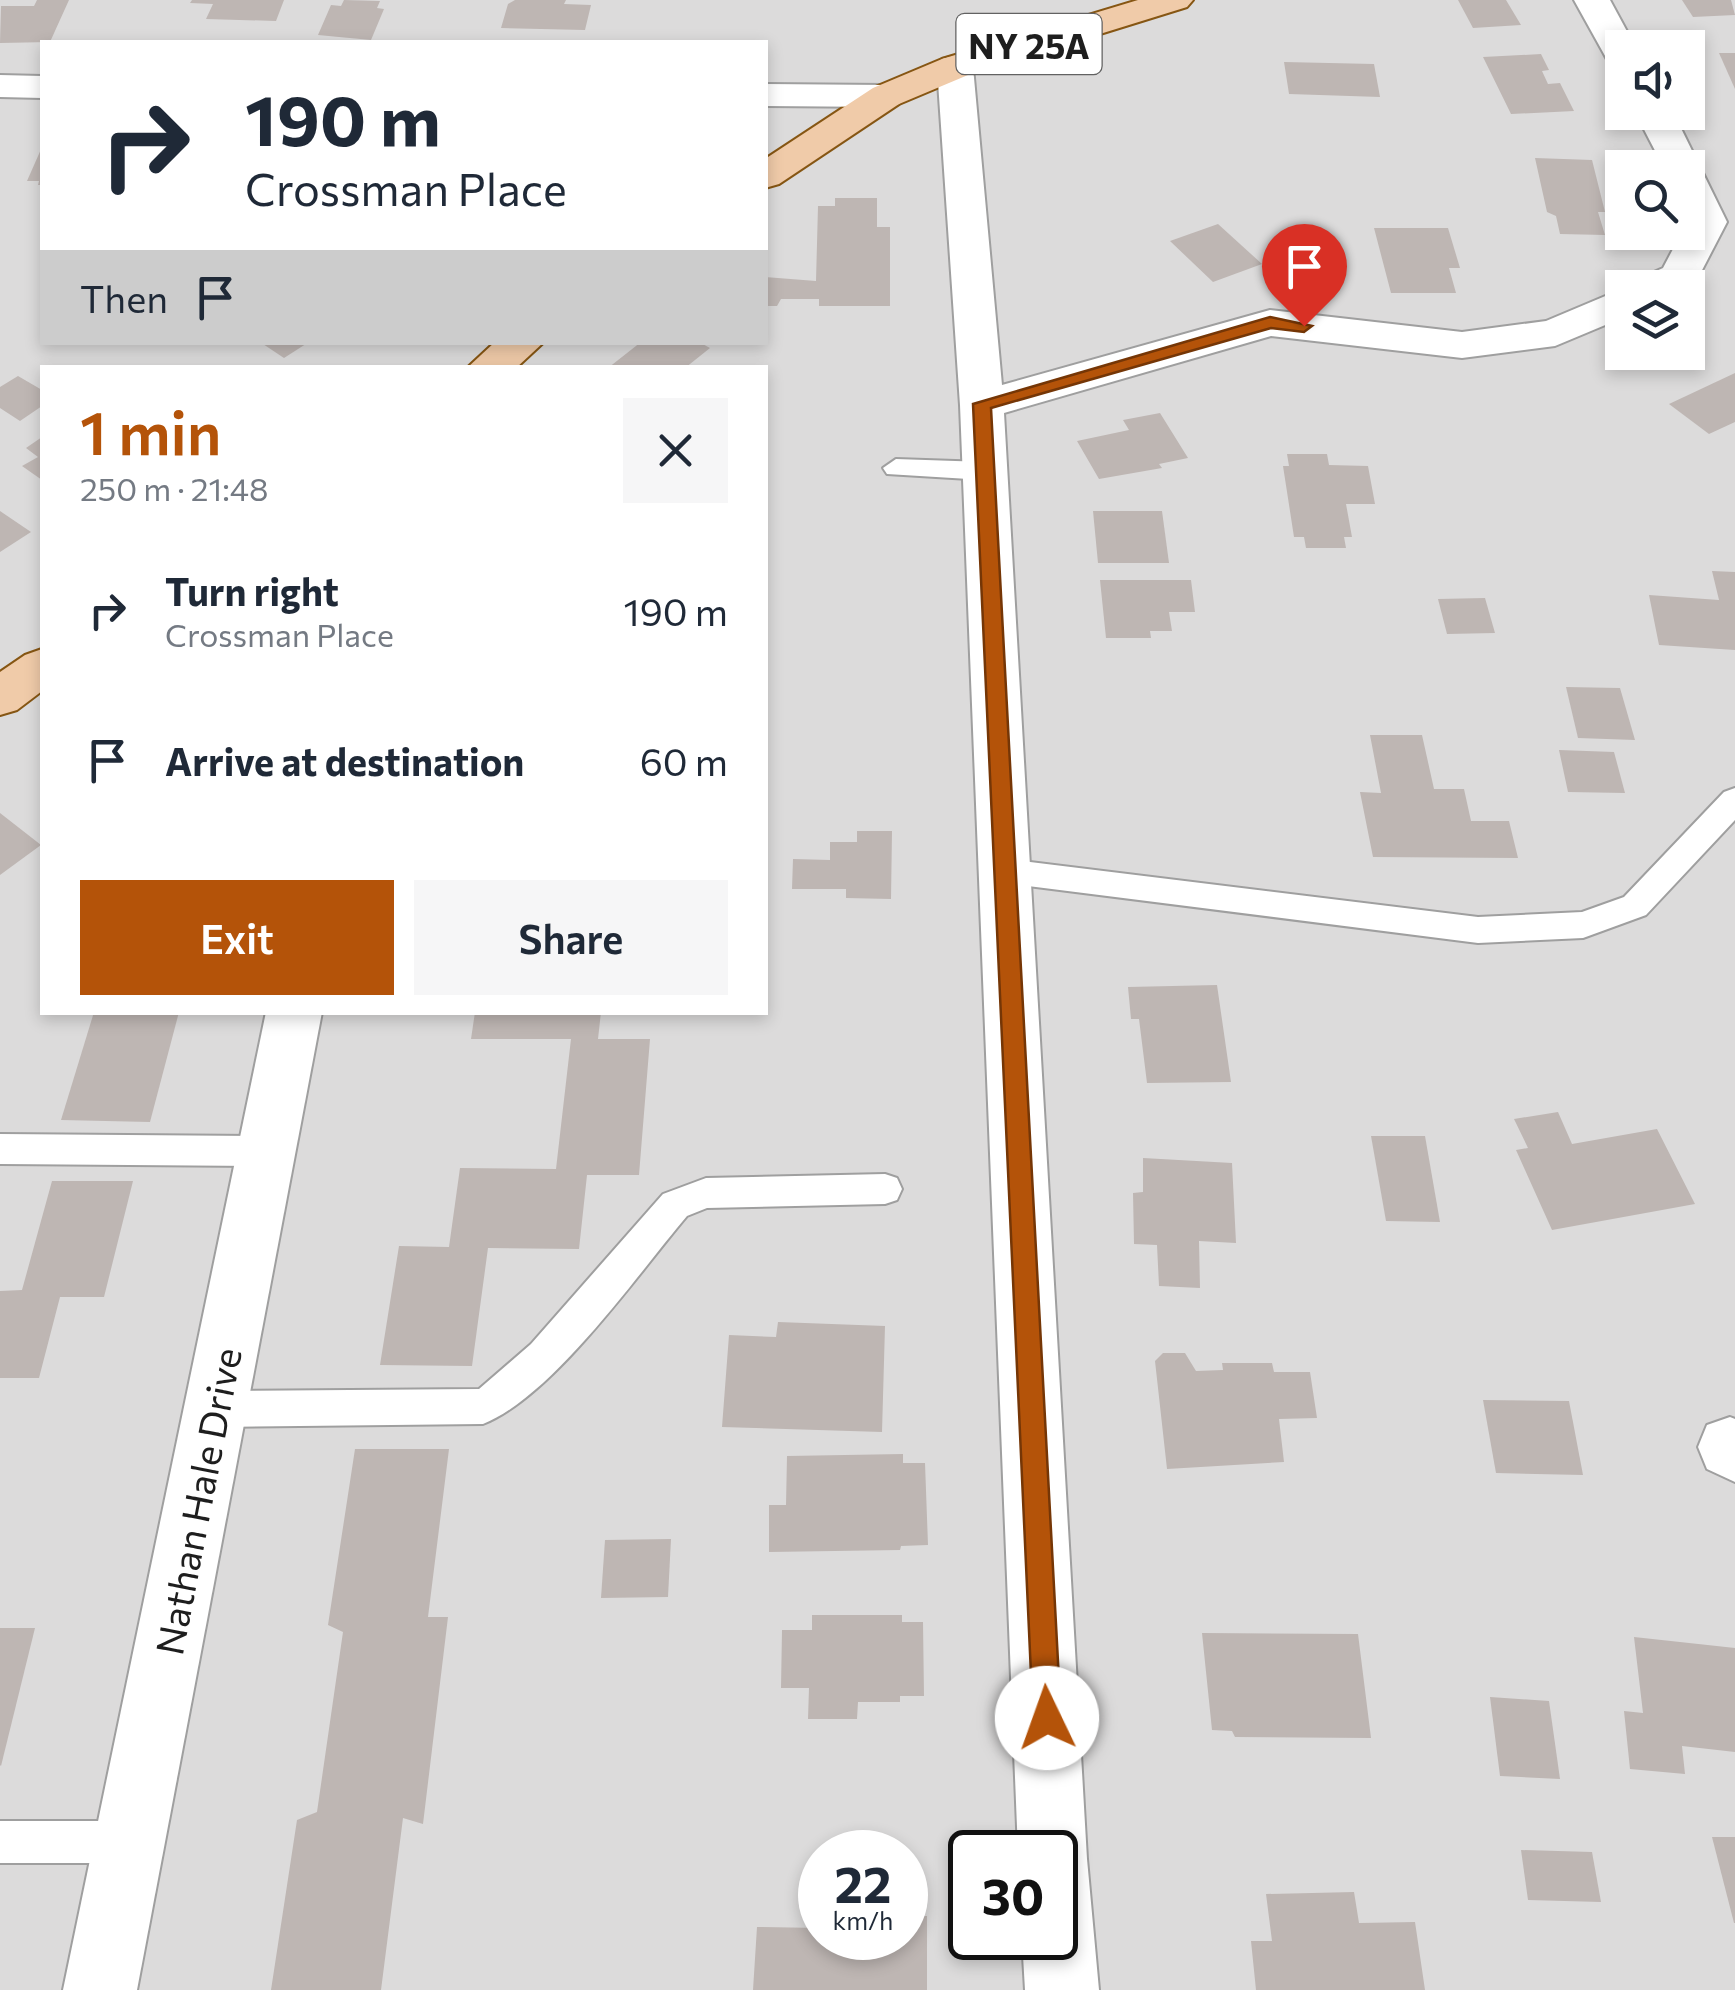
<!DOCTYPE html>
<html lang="en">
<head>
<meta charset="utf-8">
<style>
  body { margin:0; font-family:Commissioner,sans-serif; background:#f6f6f7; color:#1f2937; height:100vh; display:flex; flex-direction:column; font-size:38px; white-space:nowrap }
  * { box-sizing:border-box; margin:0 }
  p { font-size:32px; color:#747a83 }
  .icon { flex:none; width:55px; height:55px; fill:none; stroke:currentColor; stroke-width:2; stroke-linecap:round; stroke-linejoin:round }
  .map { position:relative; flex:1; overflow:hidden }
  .panel { position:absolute; left:40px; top:365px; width:728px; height:650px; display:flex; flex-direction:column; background:#fff; border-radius:0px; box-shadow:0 5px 15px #0003 }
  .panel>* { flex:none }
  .banner { position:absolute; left:40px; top:40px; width:728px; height:305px; border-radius:0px; box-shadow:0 5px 15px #0003; background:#fff; color:#1f2937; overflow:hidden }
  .fabs { position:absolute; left:1605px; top:30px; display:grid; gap:20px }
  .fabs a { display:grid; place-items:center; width:100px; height:100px; border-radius:0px; background:#fff; box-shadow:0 5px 15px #0003; font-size:50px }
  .speed { position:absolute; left:798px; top:1830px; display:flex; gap:20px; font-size:50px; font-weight:700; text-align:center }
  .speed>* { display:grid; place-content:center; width:130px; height:130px; border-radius:50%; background:#fff; box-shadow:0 5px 15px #0003; line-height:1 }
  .speed small { font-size:25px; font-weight:400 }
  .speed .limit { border:5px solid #111; border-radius:15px; background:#fff; color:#111 }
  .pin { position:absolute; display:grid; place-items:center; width:85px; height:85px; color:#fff; margin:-102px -42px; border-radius:50% 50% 50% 0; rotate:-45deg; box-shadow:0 0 10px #0007 }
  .pin .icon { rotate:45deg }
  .me { position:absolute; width:110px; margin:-55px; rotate:357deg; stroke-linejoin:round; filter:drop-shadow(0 0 8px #0008) }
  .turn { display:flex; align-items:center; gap:35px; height:210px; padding:0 40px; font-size:45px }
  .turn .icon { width:130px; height:130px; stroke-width:2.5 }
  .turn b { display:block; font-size:70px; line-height:85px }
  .then { display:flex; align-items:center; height:95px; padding:0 40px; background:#0003; gap:20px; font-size:38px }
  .round { display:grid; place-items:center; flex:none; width:105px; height:105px; border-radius:0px; background:#f6f6f7 }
  .headline { display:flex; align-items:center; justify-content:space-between; height:170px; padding:0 40px }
  h1 { font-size:60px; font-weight:600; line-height:75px; color:#b45309 }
  .button { display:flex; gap:20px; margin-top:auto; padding:20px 40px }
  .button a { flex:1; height:115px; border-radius:0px; background:#b45309; color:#fff; font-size:40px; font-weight:600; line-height:115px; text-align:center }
  .button a+a { background:#f6f6f7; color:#1f2937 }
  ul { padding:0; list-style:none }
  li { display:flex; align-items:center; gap:30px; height:150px; padding:0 40px }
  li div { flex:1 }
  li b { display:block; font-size:38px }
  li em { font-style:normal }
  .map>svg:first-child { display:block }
  .residential { fill:#dcdbdb; fill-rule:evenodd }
  .building { fill:#beb6b3 }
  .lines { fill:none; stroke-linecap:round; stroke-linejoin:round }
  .service-casing { stroke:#9f9f9f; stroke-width:4 }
  .minor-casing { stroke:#9f9f9f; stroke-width:4 }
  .tertiary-casing { stroke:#9f9f9f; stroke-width:4 }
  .primary-casing { stroke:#865613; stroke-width:4 }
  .service { fill:#fff; fill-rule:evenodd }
  .minor { fill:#fff; fill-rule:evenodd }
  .tertiary { fill:#fff; fill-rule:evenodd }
  .primary { fill:#f0cba9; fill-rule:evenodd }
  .route { fill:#b45309; stroke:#753606; stroke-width:2.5 }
  .labels { text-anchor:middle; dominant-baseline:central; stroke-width:10; stroke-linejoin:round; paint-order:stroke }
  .shield { fill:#fff; stroke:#626262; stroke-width:2.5 }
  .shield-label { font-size:35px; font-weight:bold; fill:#1e1e1e }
  .street-label { font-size:38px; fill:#1e1e1e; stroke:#fff }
</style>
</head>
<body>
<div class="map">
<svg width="1735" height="1990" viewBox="0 0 1735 1990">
  <rect width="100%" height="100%" fill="#eeeae6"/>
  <path class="residential" d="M0 0H1735V1990H0ZM42 42H765V342H42ZM1622 48H1688V112H1622ZM1622 168H1688V232H1622ZM1622 288H1688V352H1622ZM42 368H765V1012H42ZM820 1852H905V1938H820ZM970 1852H1055V1938H970Z"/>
  <g class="building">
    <path d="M37 0H69L50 42 0 43 1 6H34Z"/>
    <path d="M192 0H284L276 21 206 19 213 4 190 3Z"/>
    <path d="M344 0 380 1 377 8 384 9 371 40 318 35 331 5 341 6Z"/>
    <path d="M515 0H566L564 4 591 5 585 30 501 28 508 4Z"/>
    <path d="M1458 0H1506L1521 25 1473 28Z"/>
    <path d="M1682 0H1731L1735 15 1693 17Z"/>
    <path d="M1719 53H1735V89Z"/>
    <path d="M1541 54 1549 70 1542 71 1548 84 1560 83 1574 111 1511 114 1483 57Z"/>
    <path d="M1284 62 1374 64 1380 97 1289 94Z"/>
    <path d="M42 147V185H38L39 181H27Z"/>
    <path d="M1535 158 1592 160 1605 212H1598L1605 235 1560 234 1556 216 1547 212Z"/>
    <path d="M835 198H877V227H890V306H819V299H781L777 306H765V277L816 281 818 206H835Z"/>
    <path d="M1218 224 1262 264 1213 282 1170 241Z"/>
    <path d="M1374 228H1448L1460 268H1449L1456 293H1391Z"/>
    <path d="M260 342H309L284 358Z"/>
    <path d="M641 342H699L710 348 685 368H608Z"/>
    <path d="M1735 373V422L1709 434 1669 404Z"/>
    <path d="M18 376 42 390V406L20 421 0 408V387Z"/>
    <path d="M1160 413 1188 458 1159 464 1162 468 1099 479 1077 441 1129 430 1123 420Z"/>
    <path d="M42 437V480L22 466 38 457 26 448Z"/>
    <path d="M1287 454H1327L1329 465 1368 466 1375 504H1346L1352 537H1344L1346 548H1306L1304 537H1294L1283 466H1289Z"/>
    <path d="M0 511 31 532 0 552Z"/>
    <path d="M1093 511H1162L1169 563H1098Z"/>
    <path d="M1712 571 1735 572V650L1659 645 1649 595 1719 600Z"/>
    <path d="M1100 580H1191L1195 612H1169L1172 631H1150L1151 638H1106Z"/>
    <path d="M1485 598 1495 633 1447 634 1438 599Z"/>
    <path d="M1566 687 1620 688 1635 740 1578 738Z"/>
    <path d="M1370 735H1422L1434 789H1464L1471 821H1509L1518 858 1373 857 1360 792 1381 793Z"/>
    <path d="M1559 750 1614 752 1625 793 1568 792Z"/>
    <path d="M0 813 41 845 0 875Z"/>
    <path d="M857 831H892L891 899 846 898V889H792L793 859 830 860V842H857Z"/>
    <path d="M1217 985 1231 1082 1147 1083 1139 1019H1131L1128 987Z"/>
    <path d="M94 1012H179L150 1122 61 1120Z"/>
    <path d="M475 1012H601L598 1039H650L639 1175H587L579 1249 488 1248 472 1366 380 1365 399 1246 449 1247 460 1168 556 1169 571 1039H471Z"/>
    <path d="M1558 1112 1572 1144 1657 1129 1695 1204 1552 1230 1516 1150 1528 1148 1514 1119Z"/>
    <path d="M1371 1136H1425L1440 1222 1386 1221Z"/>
    <path d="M1143 1158 1232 1163 1236 1243 1199 1241 1200 1288 1159 1286 1157 1245 1134 1244 1133 1193 1143 1192Z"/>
    <path d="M52 1181H133L104 1297H60L39 1378H0V1291L22 1290Z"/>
    <path d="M778 1322 885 1326 882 1432 722 1427 729 1335 776 1337Z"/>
    <path d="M1163 1353H1185L1196 1371 1223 1370 1222 1363H1272L1274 1372H1310L1317 1418 1279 1419 1284 1462 1167 1469 1155 1361Z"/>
    <path d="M1483 1400 1569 1401 1583 1475 1496 1473Z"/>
    <path d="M355 1449H449L428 1617H448L423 1824 403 1818 381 1990H271L297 1820 317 1812 343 1632 328 1625Z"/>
    <path d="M903 1454V1463H925L928 1545 901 1546 900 1550 769 1552V1505H786L787 1456Z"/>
    <path d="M671 1539 668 1597 601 1598 605 1540Z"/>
    <path d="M812 1615H902V1622H923L924 1696H900V1702H858L857 1719H808L809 1688H781L782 1630H812Z"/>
    <path d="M0 1628H35L1 1766 0 1765Z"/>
    <path d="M1202 1633 1358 1634 1371 1738 1235 1737 1232 1731 1212 1730Z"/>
    <path d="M1634 1637 1735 1648V1752L1682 1746 1685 1774 1630 1769 1624 1711 1643 1713Z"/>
    <path d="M1490 1697 1549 1701 1560 1779 1500 1776Z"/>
    <path d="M1712 1837H1735V1923H1734Z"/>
    <path d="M1521 1850 1592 1852 1601 1902 1528 1900Z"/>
    <path d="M1354 1892 1359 1923 1415 1922 1425 1990H1256L1251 1941H1272L1266 1894Z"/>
    <path d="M905 1916H927V1990H753L757 1927 820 1928V1938H905Z"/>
  </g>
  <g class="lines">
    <g class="service-casing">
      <g id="service">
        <path d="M896 459 985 462 998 471 985 480 887 474 883 468Z"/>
        <path d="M1735 788V820L1646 915 1583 938 1478 943 1005 883 994 880 989 871 994 862 1005 859 1478 917 1582 912 1624 897 1724 792Z"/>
        <path d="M0 1134 267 1136 279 1141 284 1151 279 1161 267 1166 0 1164Z"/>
        <path d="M885 1174 897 1178 902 1189 897 1200 885 1204 707 1208 687 1216C637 1275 553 1396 483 1424L216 1427 203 1421 197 1409 203 1397 216 1391 479 1389 531 1344 663 1194 706 1178Z"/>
        <path d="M0 1821H130L145 1827 151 1842 145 1857 130 1863H0Z"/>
      </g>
    </g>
    <g class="minor-casing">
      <g id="minor">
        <path d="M1574 0H1610L1636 48H1622V66L1609 63Z"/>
        <path d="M955 56 968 59 973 67 1002 385 1270 310 1462 332 1546 321 1622 289V318L1555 346 1462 358 1271 336 1004 413 1087 1859 1099 1990H1025L1022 1938H1055V1852H1018L960 405 937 67 942 59Z"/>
        <path d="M0 75 42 76V98L0 97Z"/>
        <path d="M765 84 886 85 899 88 905 96 899 104 886 107 765 106Z"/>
        <path d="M1635 112H1673L1727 222 1699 276 1688 288H1633L1638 279 1663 268 1682 232H1688V168H1664Z"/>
        <path d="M1730 1417 1735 1419V1482L1707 1469 1698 1447 1707 1425Z"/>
      </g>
    </g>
    <g class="tertiary-casing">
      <path id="tertiary" d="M266 1012H322L137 1990H63Z"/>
    </g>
    <g class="primary-casing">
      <g id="primary">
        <path d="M1138 0H1193L1187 7 968 75 899 104 779 184 765 188V159L873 88 942 59Z"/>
        <path d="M495 342H544L516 368H467Z"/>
        <path d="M42 649V691L17 710 0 715V672L25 655Z"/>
      </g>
    </g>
    <use href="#service" class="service"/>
    <use href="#minor" class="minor"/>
    <use href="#tertiary" class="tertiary"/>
    <use href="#primary" class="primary"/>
  </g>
  <path class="route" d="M1270 317 1312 326 1304 332 1271 328 991 408 1061 1718 1057 1728 1047 1732 1037 1728 1033 1718 973 404Z"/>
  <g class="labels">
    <rect class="shield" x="956.5" y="14" width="145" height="60" rx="8"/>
    <g class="shield-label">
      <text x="1029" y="44">NY 25A</text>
    </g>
    <g class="street-label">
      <text transform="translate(197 1501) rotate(-79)">Nathan Hale Drive</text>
    </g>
  </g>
</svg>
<div class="fabs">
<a><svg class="icon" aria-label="sound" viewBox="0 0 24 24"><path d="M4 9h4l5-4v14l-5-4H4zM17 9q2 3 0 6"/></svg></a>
<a><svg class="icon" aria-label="search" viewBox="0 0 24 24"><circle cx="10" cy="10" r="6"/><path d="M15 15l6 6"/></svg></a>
<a><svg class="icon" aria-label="layers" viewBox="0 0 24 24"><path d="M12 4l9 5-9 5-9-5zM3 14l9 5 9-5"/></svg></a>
</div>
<div class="speed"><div>22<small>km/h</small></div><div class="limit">30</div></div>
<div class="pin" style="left:1304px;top:326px;background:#d93025"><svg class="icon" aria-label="arrive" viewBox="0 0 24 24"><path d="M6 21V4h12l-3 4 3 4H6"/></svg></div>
<svg class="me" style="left:1047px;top:1718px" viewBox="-20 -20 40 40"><circle r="19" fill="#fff"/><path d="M0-13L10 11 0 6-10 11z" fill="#b45309"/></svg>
<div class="banner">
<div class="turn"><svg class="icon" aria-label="right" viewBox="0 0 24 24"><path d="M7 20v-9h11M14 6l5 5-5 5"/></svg><div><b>190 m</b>Crossman Place</div></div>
<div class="then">Then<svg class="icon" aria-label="arrive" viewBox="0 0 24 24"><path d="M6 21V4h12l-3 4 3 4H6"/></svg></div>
</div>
<section class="panel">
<div class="headline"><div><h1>1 min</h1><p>250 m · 21:48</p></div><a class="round"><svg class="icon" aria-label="close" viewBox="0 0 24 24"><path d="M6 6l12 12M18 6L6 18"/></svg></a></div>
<ul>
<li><svg class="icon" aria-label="right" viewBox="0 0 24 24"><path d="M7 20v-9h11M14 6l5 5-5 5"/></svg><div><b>Turn right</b><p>Crossman Place</p></div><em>190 m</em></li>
<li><svg class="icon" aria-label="arrive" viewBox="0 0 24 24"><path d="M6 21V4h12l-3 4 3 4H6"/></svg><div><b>Arrive at destination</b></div><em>60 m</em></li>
</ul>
<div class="button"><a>Exit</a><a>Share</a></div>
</section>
</div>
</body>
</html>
